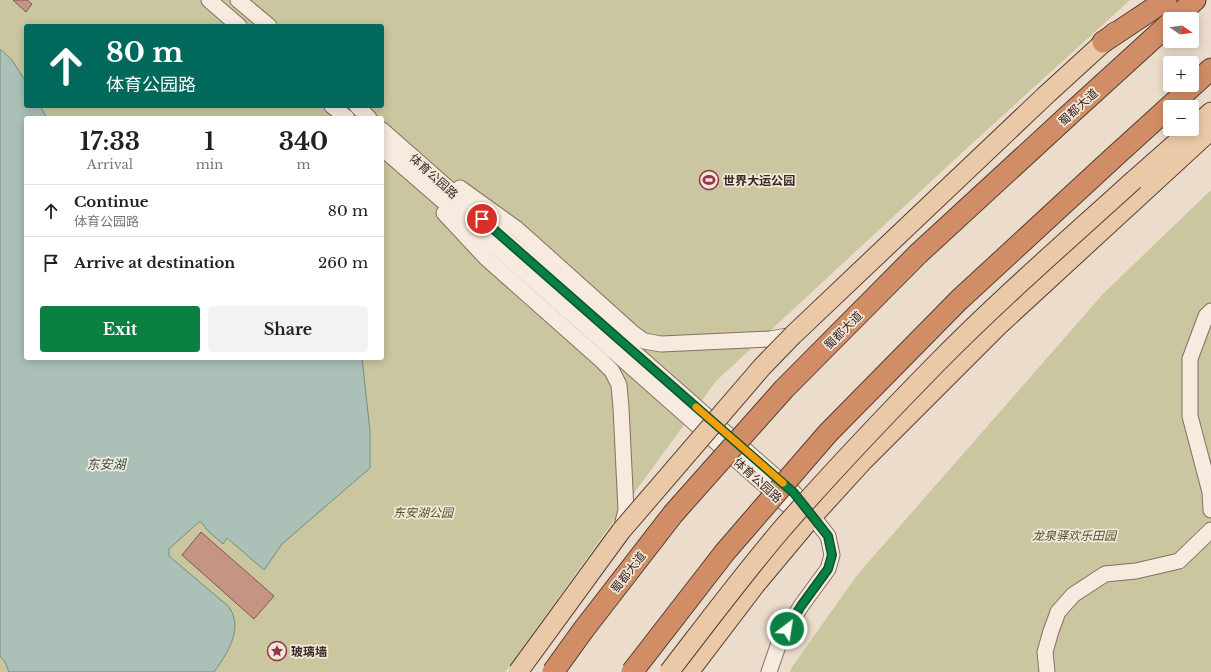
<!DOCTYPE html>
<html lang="en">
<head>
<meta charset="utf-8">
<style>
  body { margin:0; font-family:"Libre Baskerville","Noto Sans SC",serif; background:#f2f2f2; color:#222; height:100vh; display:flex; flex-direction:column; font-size:15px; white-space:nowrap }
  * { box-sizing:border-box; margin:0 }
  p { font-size:13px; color:#767676 }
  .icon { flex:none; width:22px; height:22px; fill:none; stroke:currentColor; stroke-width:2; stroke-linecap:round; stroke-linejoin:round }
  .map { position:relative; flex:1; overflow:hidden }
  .details { position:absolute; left:24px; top:116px; width:360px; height:244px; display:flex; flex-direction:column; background:#fff; border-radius:4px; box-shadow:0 2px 10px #0003 }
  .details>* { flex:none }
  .top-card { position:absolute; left:24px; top:24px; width:360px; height:84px; border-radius:4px; box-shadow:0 2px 10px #0003; background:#00695c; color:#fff; overflow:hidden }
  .needle { width:26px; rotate:103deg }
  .fabs { position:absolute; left:1163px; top:12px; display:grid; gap:8px }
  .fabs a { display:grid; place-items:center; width:36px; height:36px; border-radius:4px; background:#fff; box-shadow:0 2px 10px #0003; font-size:20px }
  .pin { position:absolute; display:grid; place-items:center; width:34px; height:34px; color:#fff; margin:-17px; border:2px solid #fff; border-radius:50%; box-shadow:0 1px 4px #0007 }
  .me { position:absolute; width:44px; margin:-22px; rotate:31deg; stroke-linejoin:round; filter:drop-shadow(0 0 3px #0008) }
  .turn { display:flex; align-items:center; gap:14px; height:84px; padding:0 16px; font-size:18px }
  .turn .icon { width:52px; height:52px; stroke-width:2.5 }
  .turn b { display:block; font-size:28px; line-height:34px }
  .eta { display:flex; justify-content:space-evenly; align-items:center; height:68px; text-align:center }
  .eta b { font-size:24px; font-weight:700; line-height:28px }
  .cta { display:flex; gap:8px; margin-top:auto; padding:8px 16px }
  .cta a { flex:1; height:46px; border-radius:4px; background:#0b8043; color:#fff; font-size:16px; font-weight:700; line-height:46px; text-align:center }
  .cta a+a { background:#f2f2f2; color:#222 }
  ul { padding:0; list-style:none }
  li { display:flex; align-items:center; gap:12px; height:52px; padding:0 16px; border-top:1px solid #e0e0e0 }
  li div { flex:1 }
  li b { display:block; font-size:15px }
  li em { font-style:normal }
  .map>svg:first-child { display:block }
  .green { fill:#c9c6a0; fill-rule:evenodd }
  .water { fill:#abc0b6; stroke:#728e82 }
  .building { fill:#c69485; stroke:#845549 }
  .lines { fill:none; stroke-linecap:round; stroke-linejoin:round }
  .minor-casing { stroke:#876e61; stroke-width:17 }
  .major-casing { stroke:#553d34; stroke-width:21 }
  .highway-casing { stroke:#553d34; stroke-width:23 }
  .minor { stroke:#f6ebde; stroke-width:15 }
  .major { stroke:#eac9a8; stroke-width:19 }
  .highway { stroke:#d18e66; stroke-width:21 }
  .major-bridge-casing { stroke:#553d34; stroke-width:21; stroke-linecap:butt }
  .highway-bridge-casing { stroke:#553d34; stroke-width:23; stroke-linecap:butt }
  .major-bridge { stroke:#eac9a8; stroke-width:19 }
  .highway-bridge { stroke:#d18e66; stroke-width:21 }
  .route-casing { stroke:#07532c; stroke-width:10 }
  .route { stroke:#0b8043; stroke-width:7 }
  .slow { stroke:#f59e0b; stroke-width:7 }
  .labels { text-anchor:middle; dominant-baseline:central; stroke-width:3.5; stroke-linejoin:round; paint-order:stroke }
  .street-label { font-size:12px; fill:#392923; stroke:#f3e7da }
  .poi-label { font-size:12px; font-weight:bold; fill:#392923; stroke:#f3e7da; text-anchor:start }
  .park-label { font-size:12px; font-style:italic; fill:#51532b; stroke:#f3e7da }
  .water-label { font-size:13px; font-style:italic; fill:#34574e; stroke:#f3e7da }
</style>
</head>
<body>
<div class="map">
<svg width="1211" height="672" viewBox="0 0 1211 672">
  <rect width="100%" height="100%" fill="#ebdccb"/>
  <g class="green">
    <path d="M0 0H1130L966 149 716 381 610 526 505 672H0ZM26 26H382V106H26ZM26 118H382V358H26Z"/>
    <path d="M1211 190V672H790L792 667 858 574 1103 294Z"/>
  </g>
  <path class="water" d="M0 49 12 60 26 82V106H40L47 118H26V358H362L370 431V468L282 544 264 570 227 538 223 544 209 532 200 521 169 549V556L228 606C245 627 227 654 214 672H9L5 662 0 656Z"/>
  <g class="building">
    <path d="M13 0H27L32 4 26 12Z"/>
    <path d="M201 532 274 596 254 619 182 555Z"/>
  </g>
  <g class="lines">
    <g class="minor-casing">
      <g id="minor">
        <path d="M209 0 239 26"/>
        <path d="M238 0 269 26"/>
        <path d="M332 106 347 118"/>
        <path d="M357 106 369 118"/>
        <path d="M382 130 794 493 828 536 832 555 828 569 801 606 780 640 769 672"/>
        <path d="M382 148 497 248 786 504 808 515"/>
        <path d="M460 188 517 229 633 333 644 341 661 344 770 339 793 335"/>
        <path d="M444 213 486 258 601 360 612 371 619 385 621 408 626 510 621 530"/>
        <path d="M1211 311 1206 316 1190 359V416L1210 492 1211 510"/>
        <path d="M1047 672 1045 652 1051 631 1058 612 1073 595 1105 574 1136 571 1179 561 1211 530"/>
      </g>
    </g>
    <g class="major-casing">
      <g id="major">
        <path d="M1046 95 1115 32"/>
        <path d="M1134 180 1211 112"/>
        <path d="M689 672 756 584 812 517 863 461 998 326 1211 130"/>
      </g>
    </g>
    <g class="highway-casing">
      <g id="highway">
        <path d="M1174 19 1195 0"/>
        <path d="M1103 42 1166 0"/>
        <path d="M1069 115 1170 23"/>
        <path d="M1113 158 1211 69"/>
      </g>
    </g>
    <use href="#minor" class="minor"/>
    <use href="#major" class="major"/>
    <use href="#highway" class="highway"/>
    <g class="major-bridge-casing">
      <g id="major-bridge">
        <path d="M518 672 621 531 762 367 793 335 1046 95"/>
        <path d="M669 672C706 624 742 576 781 530 831 473 884 417 937 363 1000 299 1068 240 1134 180"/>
      </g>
    </g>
    <g class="highway-bridge-casing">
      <g id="highway-bridge">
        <path d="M553 672 584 629 673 514 784 389 918 254 1069 115"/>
        <path d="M632 672 725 552 828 433 959 300 1113 158"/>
      </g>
    </g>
    <use href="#major-bridge" class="major-bridge"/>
    <use href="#highway-bridge" class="highway-bridge"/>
  </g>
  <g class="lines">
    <g class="route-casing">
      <path id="route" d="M482 219 794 493 828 536 832 555 828 569 801 606 787 629"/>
    </g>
    <use href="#route" class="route"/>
    <path class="slow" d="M696 407 783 483"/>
  </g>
  <defs>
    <g id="stadium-ring" transform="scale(1)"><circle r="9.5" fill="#f3e7da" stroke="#903648" stroke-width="1.5"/><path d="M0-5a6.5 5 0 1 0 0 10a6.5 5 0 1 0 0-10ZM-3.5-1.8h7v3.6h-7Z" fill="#903648"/></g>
    <g id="sight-ring" transform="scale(1)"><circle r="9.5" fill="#f3e7da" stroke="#903648" stroke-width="1.5"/><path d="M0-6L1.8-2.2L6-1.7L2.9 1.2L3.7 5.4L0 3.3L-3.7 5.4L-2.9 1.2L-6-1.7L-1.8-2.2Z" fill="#903648"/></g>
  </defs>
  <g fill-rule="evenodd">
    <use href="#stadium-ring" x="709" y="180"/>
    <use href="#sight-ring" x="277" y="651"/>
  </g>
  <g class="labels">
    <g class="street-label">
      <text transform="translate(1078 107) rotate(-42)">蜀都大道</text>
      <text transform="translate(434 176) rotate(42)">体育公园路</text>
      <text transform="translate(843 330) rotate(-45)">蜀都大道</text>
      <text transform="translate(758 480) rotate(42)">体育公园路</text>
      <text transform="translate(628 572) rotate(-52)">蜀都大道</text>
    </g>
    <g class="poi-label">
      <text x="723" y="180">世界大运公园</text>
      <text x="291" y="651">玻璃墙</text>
    </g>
    <g class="park-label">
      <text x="423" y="512">东安湖公园</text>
      <text x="1074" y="535">龙泉驿欢乐田园</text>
    </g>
    <g class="water-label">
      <text x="106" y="464">东安湖</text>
    </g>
  </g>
</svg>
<div class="fabs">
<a><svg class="needle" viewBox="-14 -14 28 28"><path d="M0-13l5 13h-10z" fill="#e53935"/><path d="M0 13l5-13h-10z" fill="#767676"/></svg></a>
<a>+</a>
<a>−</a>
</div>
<div class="pin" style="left:482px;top:219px;background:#d93025"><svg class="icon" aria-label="arrive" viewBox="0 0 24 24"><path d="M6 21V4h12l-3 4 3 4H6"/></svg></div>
<svg class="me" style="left:787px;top:629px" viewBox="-20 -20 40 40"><circle r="17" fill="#0b8043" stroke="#fff" stroke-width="3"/><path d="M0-11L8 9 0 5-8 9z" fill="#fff"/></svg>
<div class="top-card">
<div class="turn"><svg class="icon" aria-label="ahead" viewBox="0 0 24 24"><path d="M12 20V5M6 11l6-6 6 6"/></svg><div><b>80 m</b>体育公园路</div></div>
</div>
<section class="details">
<div class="eta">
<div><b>17:33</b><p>Arrival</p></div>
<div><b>1</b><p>min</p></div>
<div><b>340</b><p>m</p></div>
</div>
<ul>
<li><svg class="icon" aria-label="ahead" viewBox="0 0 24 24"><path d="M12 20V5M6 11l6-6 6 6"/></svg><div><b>Continue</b><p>体育公园路</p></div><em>80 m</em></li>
<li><svg class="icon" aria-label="arrive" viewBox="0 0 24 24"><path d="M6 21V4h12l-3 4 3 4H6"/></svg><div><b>Arrive at destination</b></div><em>260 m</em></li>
</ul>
<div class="cta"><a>Exit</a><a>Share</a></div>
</section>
</div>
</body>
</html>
